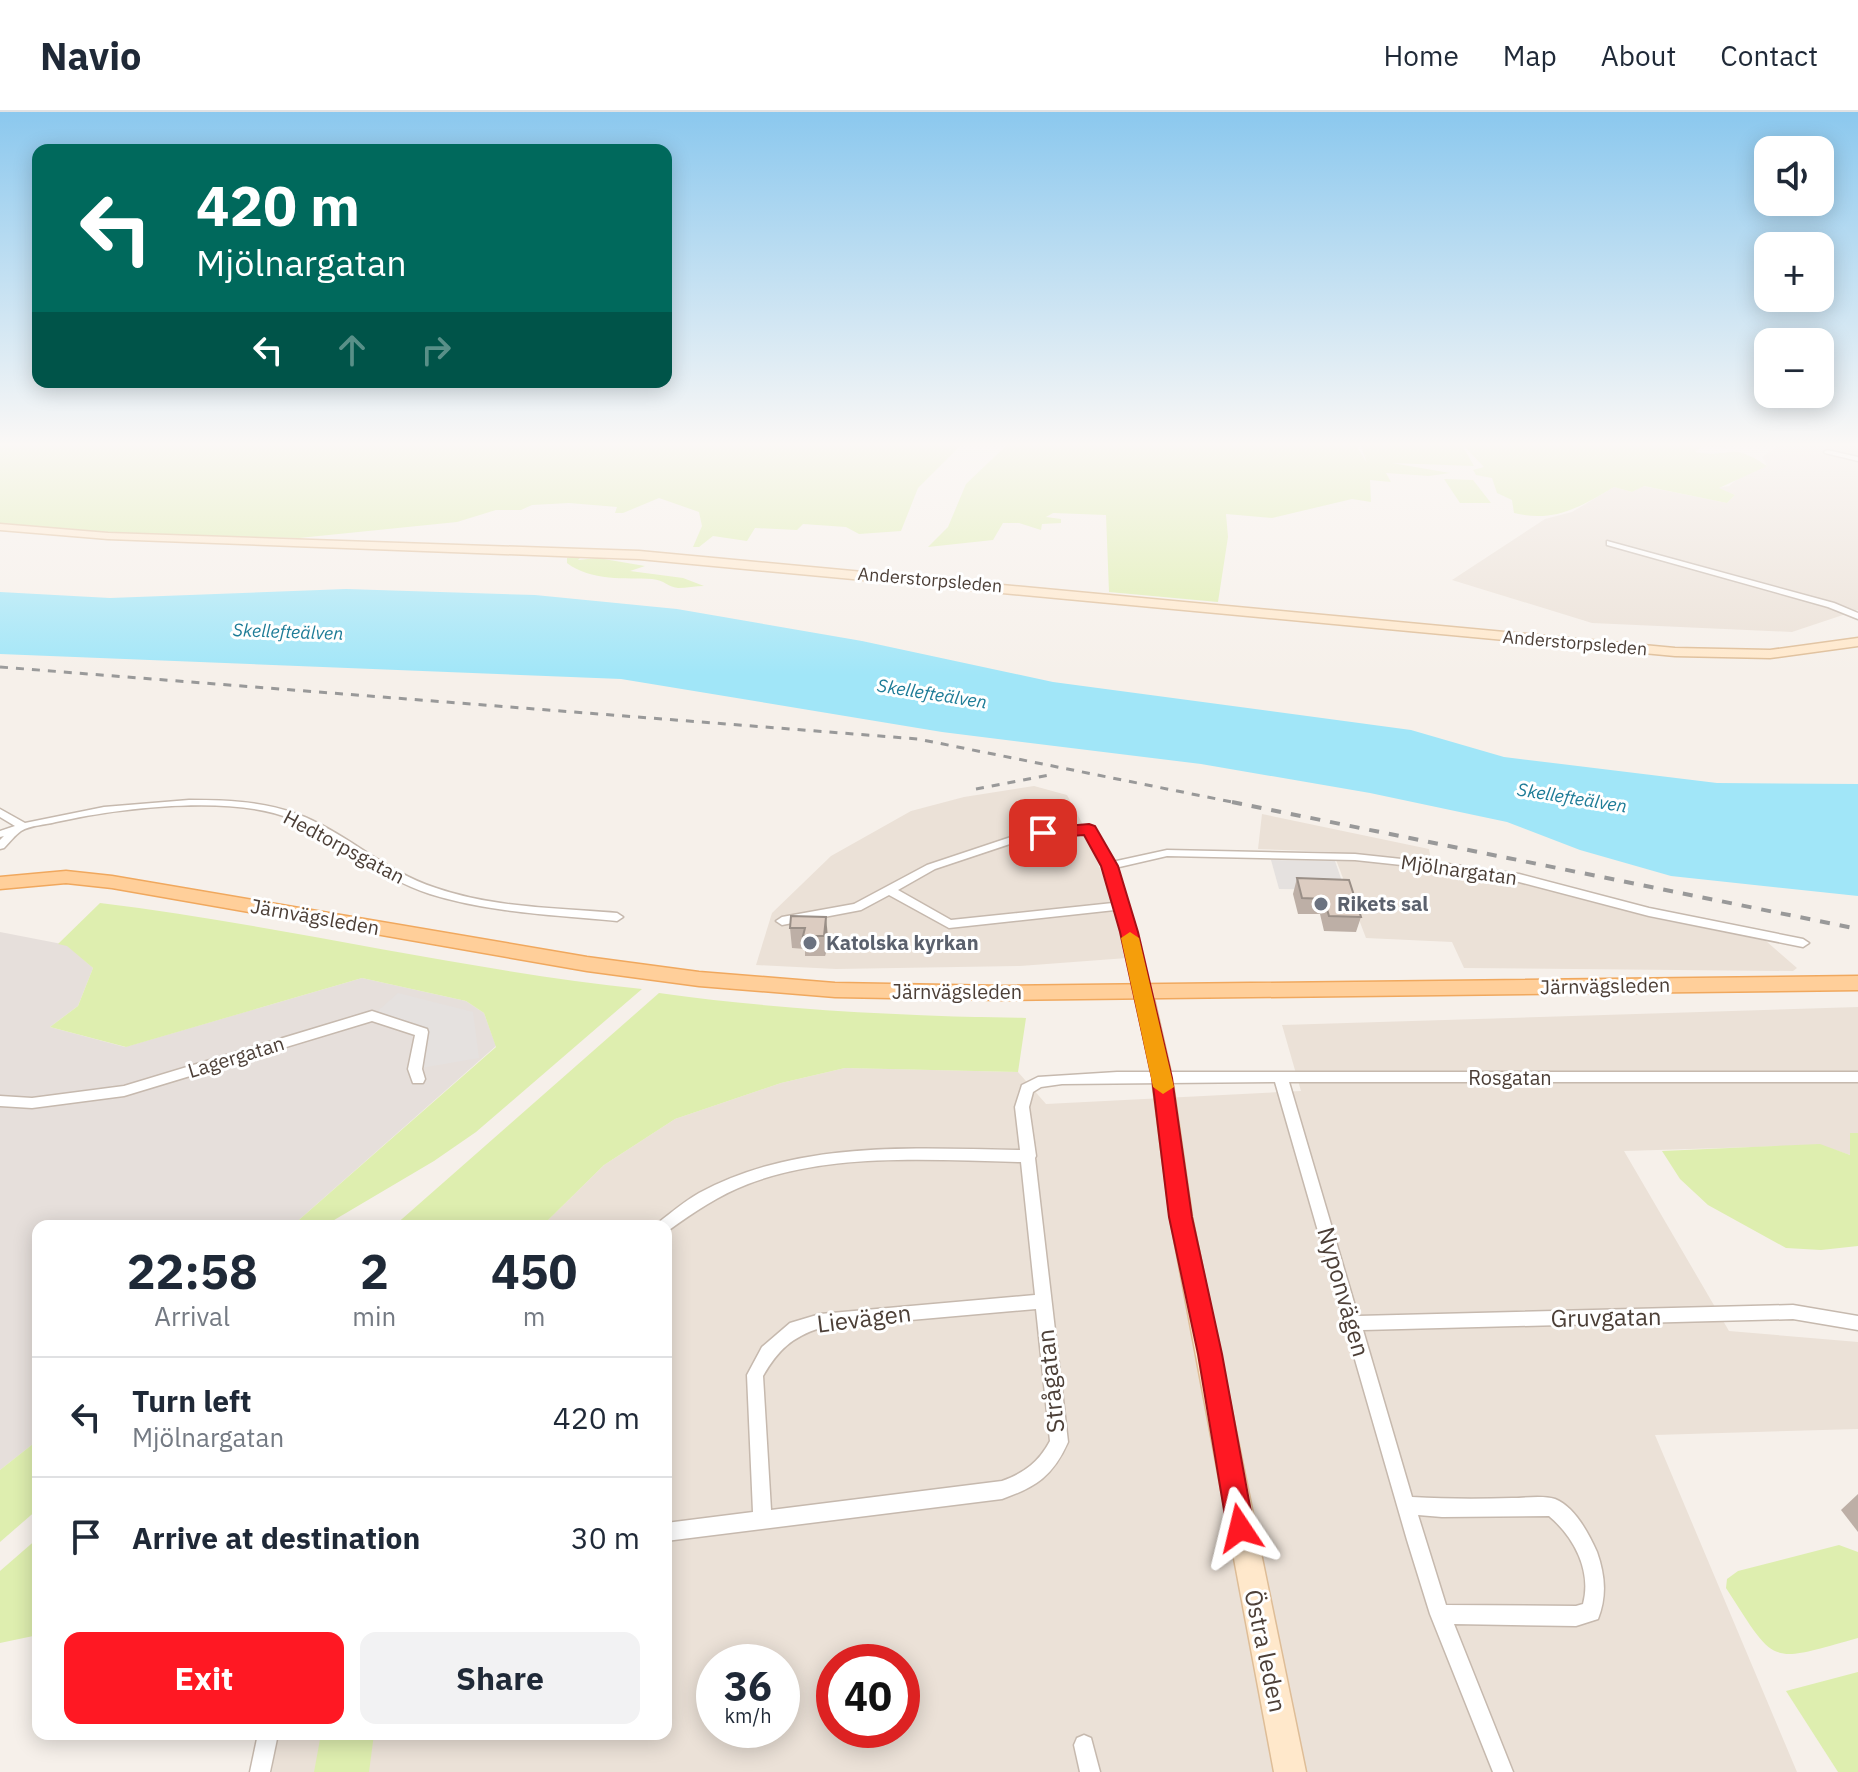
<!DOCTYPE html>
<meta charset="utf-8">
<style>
:root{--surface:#fff;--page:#f2f2f3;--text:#1f2937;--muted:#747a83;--line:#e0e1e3;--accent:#ff1823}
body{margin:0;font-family:"IBM Plex Sans",sans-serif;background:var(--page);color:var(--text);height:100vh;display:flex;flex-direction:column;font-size:30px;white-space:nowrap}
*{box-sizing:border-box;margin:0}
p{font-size:26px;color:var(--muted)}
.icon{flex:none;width:44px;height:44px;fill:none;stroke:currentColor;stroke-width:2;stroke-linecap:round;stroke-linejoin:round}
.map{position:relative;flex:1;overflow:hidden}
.panel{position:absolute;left:32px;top:1108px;width:640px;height:520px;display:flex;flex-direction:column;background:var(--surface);border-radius:16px;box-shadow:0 4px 20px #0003}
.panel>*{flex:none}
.banner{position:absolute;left:32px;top:32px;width:640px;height:244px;border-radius:16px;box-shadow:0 4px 20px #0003;background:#00695c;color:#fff;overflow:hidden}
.tools{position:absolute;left:1754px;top:24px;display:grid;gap:16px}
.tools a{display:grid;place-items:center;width:80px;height:80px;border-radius:16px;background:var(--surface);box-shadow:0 4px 20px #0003;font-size:40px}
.speed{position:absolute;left:696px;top:1532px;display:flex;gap:16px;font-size:40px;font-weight:700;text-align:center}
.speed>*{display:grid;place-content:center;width:104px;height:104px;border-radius:50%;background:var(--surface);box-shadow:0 4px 20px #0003;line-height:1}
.speed small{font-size:20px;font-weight:400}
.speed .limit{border:12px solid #d22;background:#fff;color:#111}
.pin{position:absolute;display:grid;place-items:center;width:68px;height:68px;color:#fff;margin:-34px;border-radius:16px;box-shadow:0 4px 12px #0006}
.me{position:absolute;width:88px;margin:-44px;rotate:350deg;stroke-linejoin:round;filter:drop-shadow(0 0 6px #0008)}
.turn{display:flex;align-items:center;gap:28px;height:168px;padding:0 32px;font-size:36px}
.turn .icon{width:104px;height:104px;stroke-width:2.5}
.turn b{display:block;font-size:56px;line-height:68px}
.lanes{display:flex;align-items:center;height:76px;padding:0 32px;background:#0003;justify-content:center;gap:40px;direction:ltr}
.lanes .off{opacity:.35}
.eta{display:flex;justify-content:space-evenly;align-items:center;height:136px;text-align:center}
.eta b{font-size:48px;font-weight:800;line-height:56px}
.button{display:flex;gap:16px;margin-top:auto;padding:16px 32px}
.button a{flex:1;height:92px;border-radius:16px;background:var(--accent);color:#fff;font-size:32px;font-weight:800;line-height:92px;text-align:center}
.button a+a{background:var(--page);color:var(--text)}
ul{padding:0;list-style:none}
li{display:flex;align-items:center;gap:24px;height:120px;padding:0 32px;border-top:2px solid var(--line)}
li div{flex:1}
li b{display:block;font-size:30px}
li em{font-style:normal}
header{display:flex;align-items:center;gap:48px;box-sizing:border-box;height:112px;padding:0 40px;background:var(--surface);border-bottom:2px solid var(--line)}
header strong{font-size:38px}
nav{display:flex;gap:44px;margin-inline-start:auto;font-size:28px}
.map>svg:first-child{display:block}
.residential{fill:#ebe1d7;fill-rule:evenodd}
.industrial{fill:#e6dfdb}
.green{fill:#deeeaf}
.parking{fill:#e5e1df}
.water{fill:#a1e6f8}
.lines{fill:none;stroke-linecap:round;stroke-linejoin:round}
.street-casing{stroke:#c6b9ae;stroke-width:3}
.secondary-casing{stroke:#debd97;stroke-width:3}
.primary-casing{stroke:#f0a85e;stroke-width:3}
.street{fill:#fff;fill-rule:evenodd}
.secondary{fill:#ffe8cb;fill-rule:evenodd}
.primary{fill:#ffcf9a;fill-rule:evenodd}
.rail-far1{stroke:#999;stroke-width:3;stroke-dasharray:8 8;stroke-linecap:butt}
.rail{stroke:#999;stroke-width:4;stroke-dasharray:10 10;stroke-linecap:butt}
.wall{fill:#bdafa6}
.shaded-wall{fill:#9a8f87}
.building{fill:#dcccc1;stroke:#9a8f87;stroke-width:2}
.route{fill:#ff1823;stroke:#a61017;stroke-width:2}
.slow{fill:#f59e0b}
.worship-dot{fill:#6b7280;stroke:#fff;stroke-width:3}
.labels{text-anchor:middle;stroke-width:6;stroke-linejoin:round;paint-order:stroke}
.far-street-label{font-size:18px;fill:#4c3f37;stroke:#fff}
.far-water-label{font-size:18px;font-style:italic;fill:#1e7c97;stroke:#fff}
.street-label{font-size:20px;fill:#4c3f37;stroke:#fff}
.worship-label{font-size:20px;font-weight:bold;fill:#5b616d;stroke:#fff;text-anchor:start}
.near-street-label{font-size:24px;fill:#4c3f37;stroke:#fff}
</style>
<header>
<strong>Navio</strong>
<nav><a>Home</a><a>Map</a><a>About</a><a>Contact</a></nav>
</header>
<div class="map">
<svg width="1858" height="1660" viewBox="0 0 1858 1660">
<rect width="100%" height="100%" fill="#f6f0ea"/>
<!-- residential -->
<g class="residential">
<polygon points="1783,330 1858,330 1858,498 1792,520 1592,511 1452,468 1545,407 1572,400 1614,375 1632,380 1643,374 1727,391 1735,383 1717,376 1729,374 1745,361 1767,354 1762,345"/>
<polygon points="1034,674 1067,683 1082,711 1113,790 1127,846 1020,854 836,857 756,853 772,801 831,744 911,699 964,685"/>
<polygon points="1262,702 1429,737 1433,759 1516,770 1652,806 1766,829 1797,856 1793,859 1464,856 1452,830 1366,826 1333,740 1258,737"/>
<path d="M1858 895V1021L1850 1022V1043L1820 1033 1624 1039 1729 1219 1858 1230V1317L1655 1323 1797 1660H272L276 1622H666V1114H542L604 1053 675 1007 781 971 845 956 1018 960 1046 992 1301 979 1282 913ZM714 1550H782V1618H714ZM834 1550H902V1618H834Z"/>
</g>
<!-- industrial -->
<polygon class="industrial" points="0,820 67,833 93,856 78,894 50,915 125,935 362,866 466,889 484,901 496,934 292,1114 38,1114 38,1328 0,1358"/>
<!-- green -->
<g class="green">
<polygon points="0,330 964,330 918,376 901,419 859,422 846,415 803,412 797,418 755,416 747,429 713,424 699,435 693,435 702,414 699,400 659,386 623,401 615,401 617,395 569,391 532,393 521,398 496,398 457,410 299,426 114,422 0,411"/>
<path d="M1010 330H1354L1367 351 1359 330H1718L1727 336 1704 333 1695 340C1734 347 1728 328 1767 354L1719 376 1735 383 1727 391 1644 374 1632 380 1614 375C1580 395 1555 411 1514 401L1512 388 1497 381 1492 366 1476 363 1473 358 1484 355 1461 331 1474 354 1392 351 1450 361 1429 364 1386 361 1391 370 1370 368 1371 390 1352 387 1272 406 1226 402 1228 425 1218 490 1109 480 1106 403 1053 401 1046 405 1061 407V411L1042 412 1041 418 1019 411H1003L993 428 928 435 948 415 966 372Z"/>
<polygon points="1444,367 1473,368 1491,391 1460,391"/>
<path d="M573 445 580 446 578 448 598 446 645 454 630 459 683 466 704 474C696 474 686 476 678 476 667 475 665 468 652 467 627 466 590 469 567 451V446Z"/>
<path d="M100 791C281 813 460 858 642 877L476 1020 434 1049 324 1114H292L496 935 484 901 466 889 362 866 126 935 50 915 78 894 93 856 67 834 58 832Z"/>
<path d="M659 881C780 898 904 904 1026 906L1018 960 845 956 781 971 675 1007 604 1053 542 1114H394Z"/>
<polygon points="1850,1021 1858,1021 1858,1134 1821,1138 1786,1136 1708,1093 1680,1067 1662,1039 1820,1032 1850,1043"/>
<polygon points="38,1328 38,1397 0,1430 0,1358"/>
<polygon points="38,1426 38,1523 0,1531 0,1459"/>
<path d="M1839 1433 1858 1440V1526C1768 1551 1777 1555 1726 1476L1727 1467 1738 1459Z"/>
<polygon points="1858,1560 1858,1660 1838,1660 1786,1579"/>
<polygon points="321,1622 374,1622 369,1660 314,1660"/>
</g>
<!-- parking -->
<g class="parking">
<polygon points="1271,748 1335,749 1345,778 1279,777"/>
<polygon points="398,881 473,900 479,946 415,957 422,920 372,904"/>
</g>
<!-- water -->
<polygon class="water" points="346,477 535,483 677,497 862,529 1053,570 1411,618 1504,645 1717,671 1858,672 1858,784 1671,764 1580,738 1507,710 1370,681 1201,652 942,620 621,567 0,542 0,480 110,486"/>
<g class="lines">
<defs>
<g id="street">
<polygon points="1827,338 1858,345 1858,349 1825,341 1824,340"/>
<polygon points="1607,429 1834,491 1858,501 1858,507 1828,495 1607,433"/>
<path d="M189 688C225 688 262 689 297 702 346 720 385 760 436 776 494 796 557 796 617 801L623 805 617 809C555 803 491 801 430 782 379 766 340 728 291 707 231 682 120 696 56 710 46 713 30 713 21 719 15 723 9 731 4 736L0 737V728L4 724 0 725V719L15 714 0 705V697L25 711 104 695Z"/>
<path d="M1089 714 1094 717 1112 750 1167 738 1355 742 1448 752 1519 762 1649 796 1803 827 1809 831 1803 835 1649 804 1519 770 1448 758 1355 748 1167 744 1115 756 1149 878 1143 882 1137 878 1115 798 949 816 889 783 861 798 782 813 776 809 782 805 854 792 927 753 1017 723ZM1086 721 1103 754 1113 791 951 808 898 778 935 757 1022 728Z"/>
<polygon points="372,899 427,917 428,920 422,957 425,967 423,971 413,971 408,957 415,923 372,909 124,984 32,996 0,994 0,984 32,986 124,974"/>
<path d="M1117 960H1858V970H1289L1358 1204 1793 1193 1858 1204V1218L1793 1207 1363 1218 1412 1385C1446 1387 1479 1387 1512 1386 1525 1386 1543 1383 1555 1387 1575 1395 1589 1422 1597 1440 1605 1463 1607 1484 1598 1507L1576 1514 1454 1512 1513 1660H1493L1430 1502 1407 1428 1275 970 1062 972 1041 975 1033 980 1029 995 1036 1044 1035 1046 1068 1330C1053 1364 1036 1375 1002 1387L666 1429V1411L753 1400 747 1263 762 1235 790 1211 820 1202 1035 1183 1021 1050C933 1048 831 1040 748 1072 719 1083 694 1100 669 1118L666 1120V1114H656L659 1110C672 1100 685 1089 699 1081 797 1028 912 1036 1020 1038L1015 995 1022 973 1038 965ZM1036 1197 1050 1329C1039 1350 1024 1361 1002 1369L771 1398 763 1264C778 1238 792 1225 820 1216ZM1418 1403 1442 1405 1549 1404C1574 1425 1592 1459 1583 1492L1576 1494 1446 1493Z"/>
<polygon points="258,1622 278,1622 270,1660 250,1660"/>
<polygon points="1084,1623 1091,1626 1100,1660 1080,1660 1074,1633 1077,1626"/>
</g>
<g id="secondary">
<polygon points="0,412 108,421 639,439 1675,536 1770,538 1858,526 1858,534 1770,546 1675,544 639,447 108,427 0,418"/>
<polygon points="1143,871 1152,878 1172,966 1192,1105 1306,1660 1274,1660 1170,1105 1152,966 1134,878"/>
</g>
<polygon id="primary" points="66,759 112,764 587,845 699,860 835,871 1004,874 1858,864 1858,878 1004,888 835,885 699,874 587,859 112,776 66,771 0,777 0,765"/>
</defs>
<!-- street casing -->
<use href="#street" class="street-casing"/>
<!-- secondary casing -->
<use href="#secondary" class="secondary-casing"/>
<!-- primary casing -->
<use href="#primary" class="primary-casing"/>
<!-- street -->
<use href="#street" class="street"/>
<!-- secondary -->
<use href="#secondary" class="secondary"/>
<!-- primary -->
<use href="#primary" class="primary"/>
<!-- rail-far1 -->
<g class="rail-far1">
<polyline points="0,555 918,627 1242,692"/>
<polyline points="976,677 1049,663"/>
</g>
<!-- rail -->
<polyline class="rail" points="1232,690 1858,817"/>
</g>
<!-- wall -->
<g class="wall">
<polygon points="1297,766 1361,805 1356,820 1324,819 1320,802 1298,802 1293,782"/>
<polygon points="791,804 828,825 825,844 805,844 805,837 792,836 790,816"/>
<polygon points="1858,1382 1858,1420 1841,1398"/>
</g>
<!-- shaded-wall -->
<polygon class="shaded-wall" points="826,805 828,825 825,844 824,824"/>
<!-- building -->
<g class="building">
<polygon points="1297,766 1349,768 1361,805 1329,804 1324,787 1302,786"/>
<polygon points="791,804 826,805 824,824 803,824 805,816 790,816"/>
</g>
<!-- sky -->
<linearGradient id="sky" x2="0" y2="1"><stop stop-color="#8bc8ee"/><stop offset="0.59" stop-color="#fbf8f6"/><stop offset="1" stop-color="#fbf8f6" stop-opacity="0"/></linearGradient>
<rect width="1858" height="563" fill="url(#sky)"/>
<!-- route -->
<polygon class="route" points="1089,712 1095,714 1118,754 1138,820 1172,966 1192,1105 1222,1242 1254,1416 1250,1426 1240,1430 1231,1426 1227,1416 1198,1242 1169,1105 1152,966 1120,820 1101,754 1084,723 1043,726 1034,721 1043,716"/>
<!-- slow -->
<polygon class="slow" points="1130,820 1139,826 1174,975 1163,982 1153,975 1121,826"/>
<!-- markers -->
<g class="worship-dot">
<circle cx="1321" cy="792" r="8"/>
<circle cx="810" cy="831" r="8"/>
</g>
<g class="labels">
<!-- far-street labels -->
<g class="far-street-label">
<text transform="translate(930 468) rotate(5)" y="6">Anderstorpsleden</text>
<text transform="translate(1575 531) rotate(5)" y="6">Anderstorpsleden</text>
</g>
<!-- far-water labels -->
<g class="far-water-label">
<text transform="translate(288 520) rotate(2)" y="6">Skellefteälven</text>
<text transform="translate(932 582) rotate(9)" y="6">Skellefteälven</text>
<text transform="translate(1572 686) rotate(9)" y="6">Skellefteälven</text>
</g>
<!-- street labels -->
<g class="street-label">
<text transform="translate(344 735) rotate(28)" y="7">Hedtorpsgatan</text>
<text transform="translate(1459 758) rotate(8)" y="7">Mjölnargatan</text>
<text transform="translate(315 805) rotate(10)" y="7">Järnvägsleden</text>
<text transform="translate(1605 874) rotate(-1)" y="7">Järnvägsleden</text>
<text x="957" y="887">Järnvägsleden</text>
<text transform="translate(236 945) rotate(-17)" y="7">Lagergatan</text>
<text x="1510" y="973">Rosgatan</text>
</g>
<!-- worship labels -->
<g class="worship-label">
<text x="1337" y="799">Rikets sal</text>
<text x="826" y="838">Katolska kyrkan</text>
</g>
<!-- near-street labels -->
<g class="near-street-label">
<text transform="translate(1343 1180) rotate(74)" y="8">Nyponvägen</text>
<text transform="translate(1606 1206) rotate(-1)" y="8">Gruvgatan</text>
<text transform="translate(864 1207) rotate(-7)" y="8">Lievägen</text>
<text transform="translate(1051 1269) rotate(-96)" y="8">Strågatan</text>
<text transform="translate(1265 1539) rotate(78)" y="8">Östra leden</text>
</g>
</g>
</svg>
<div class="tools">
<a><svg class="icon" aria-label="sound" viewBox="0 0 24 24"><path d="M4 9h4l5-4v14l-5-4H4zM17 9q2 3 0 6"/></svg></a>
<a>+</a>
<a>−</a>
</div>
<div class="speed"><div>36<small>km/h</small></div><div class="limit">40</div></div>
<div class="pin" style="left:1043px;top:721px;background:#d93025"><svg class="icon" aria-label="arrive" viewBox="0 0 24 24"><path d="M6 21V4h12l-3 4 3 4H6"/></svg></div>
<svg class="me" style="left:1240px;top:1416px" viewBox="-20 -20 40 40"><path d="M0-17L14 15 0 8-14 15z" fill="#ff1823" stroke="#fff" stroke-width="4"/></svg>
<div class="banner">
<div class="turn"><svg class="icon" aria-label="left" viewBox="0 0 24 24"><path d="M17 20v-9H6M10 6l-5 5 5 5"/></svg><div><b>420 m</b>Mjölnargatan</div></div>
<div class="lanes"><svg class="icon" aria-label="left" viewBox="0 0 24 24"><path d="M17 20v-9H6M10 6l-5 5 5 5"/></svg><svg class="icon off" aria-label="ahead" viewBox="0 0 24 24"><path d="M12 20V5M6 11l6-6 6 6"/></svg><svg class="icon off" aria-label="right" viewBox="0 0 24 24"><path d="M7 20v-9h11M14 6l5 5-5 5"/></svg></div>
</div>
<section class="panel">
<div class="eta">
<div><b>22:58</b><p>Arrival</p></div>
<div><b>2</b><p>min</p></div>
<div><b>450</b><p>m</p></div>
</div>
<ul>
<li><svg class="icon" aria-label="left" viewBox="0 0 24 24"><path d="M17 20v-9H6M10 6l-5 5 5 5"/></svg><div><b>Turn left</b><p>Mjölnargatan</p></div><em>420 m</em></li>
<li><svg class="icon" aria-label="arrive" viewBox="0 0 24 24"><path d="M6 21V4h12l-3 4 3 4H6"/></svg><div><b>Arrive at destination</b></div><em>30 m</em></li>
</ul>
<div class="button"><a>Exit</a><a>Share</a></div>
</section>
</div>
